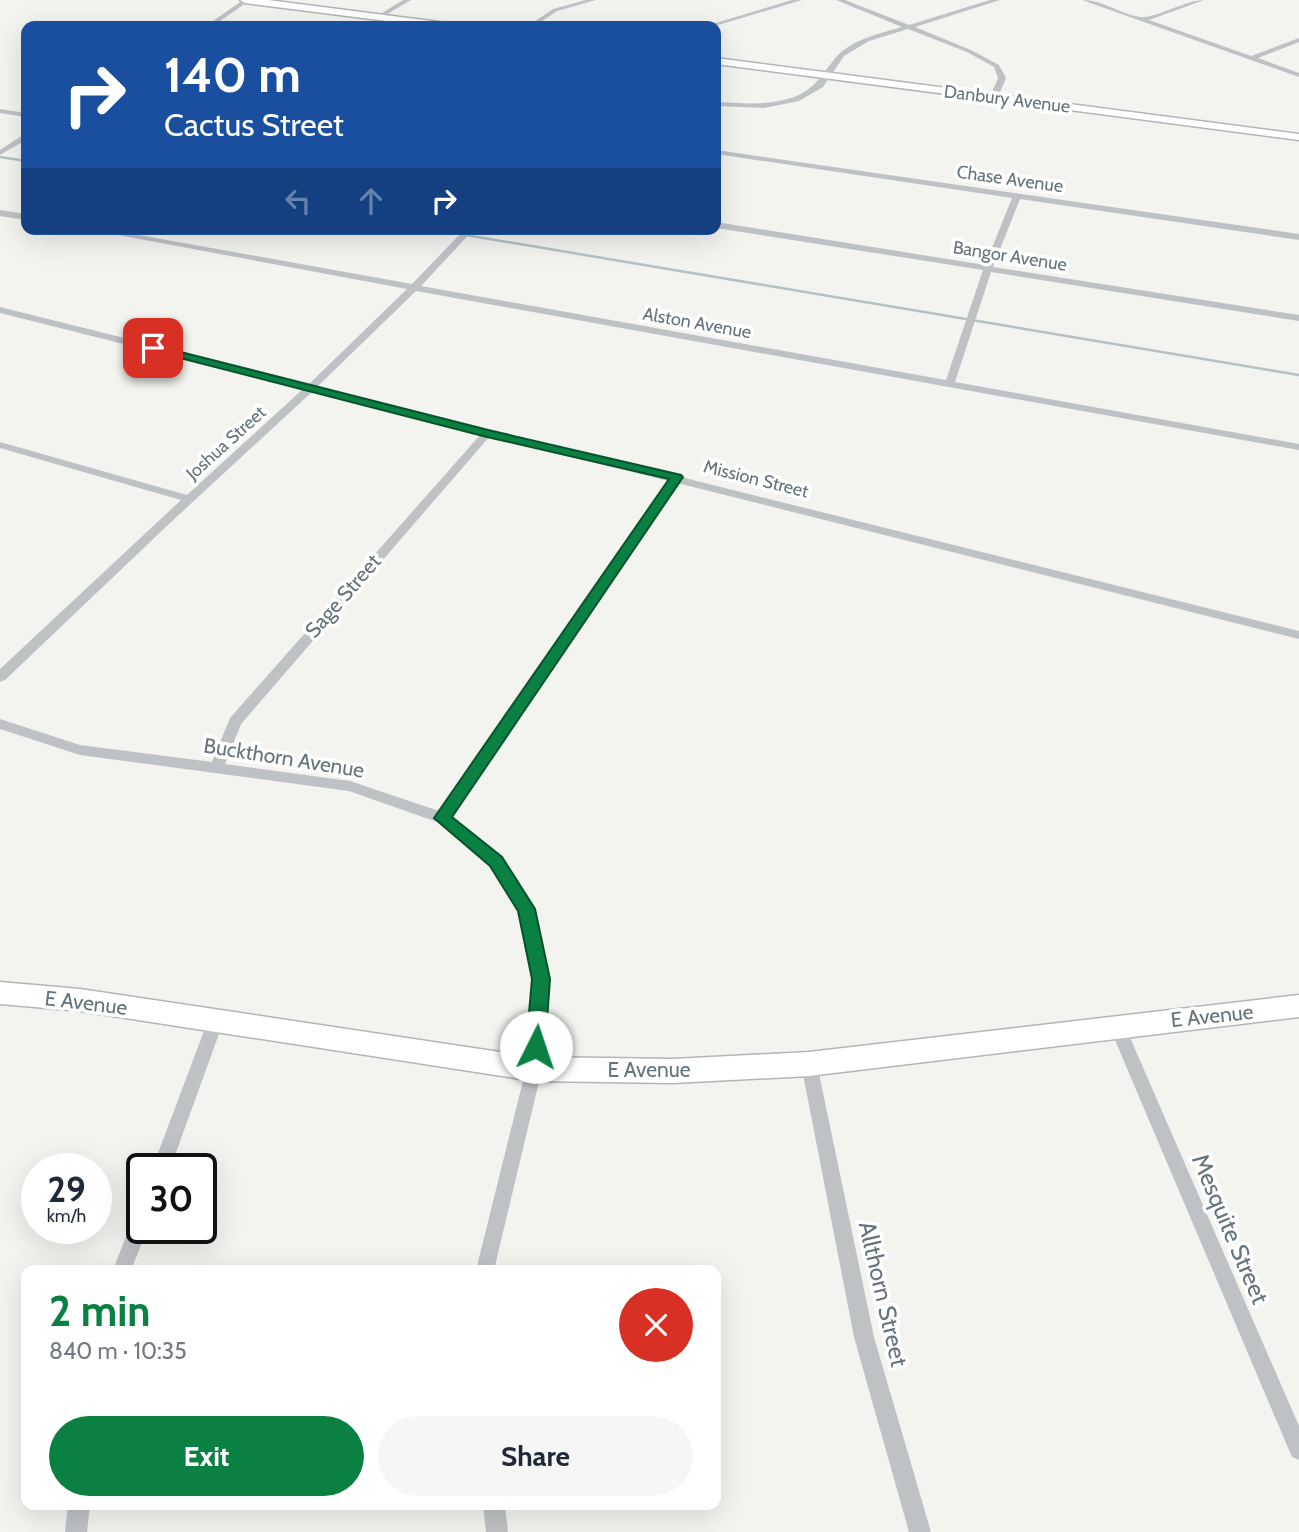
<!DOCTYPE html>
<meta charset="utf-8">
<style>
:root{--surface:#fff;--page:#f6f6f7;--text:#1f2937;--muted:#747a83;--accent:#0b8043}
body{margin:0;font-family:Cabin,sans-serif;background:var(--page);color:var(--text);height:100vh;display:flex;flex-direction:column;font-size:26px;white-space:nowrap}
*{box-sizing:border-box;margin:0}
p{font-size:23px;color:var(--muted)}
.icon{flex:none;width:38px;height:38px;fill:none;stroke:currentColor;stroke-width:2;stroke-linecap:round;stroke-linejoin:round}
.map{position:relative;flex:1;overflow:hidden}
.details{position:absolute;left:21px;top:1265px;width:700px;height:245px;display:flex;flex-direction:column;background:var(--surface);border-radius:14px;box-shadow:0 7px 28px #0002}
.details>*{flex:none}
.banner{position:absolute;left:21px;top:21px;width:700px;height:214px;border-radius:14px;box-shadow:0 7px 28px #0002;background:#1a4fa0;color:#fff;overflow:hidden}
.speed{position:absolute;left:21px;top:1153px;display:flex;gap:14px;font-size:35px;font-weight:700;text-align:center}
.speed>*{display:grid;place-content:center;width:91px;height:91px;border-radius:50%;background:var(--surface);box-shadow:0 7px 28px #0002;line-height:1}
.speed small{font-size:18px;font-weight:400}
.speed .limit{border:4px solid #111;border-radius:10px;background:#fff;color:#111}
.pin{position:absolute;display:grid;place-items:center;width:60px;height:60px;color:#fff;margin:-30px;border-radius:14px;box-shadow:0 4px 10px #0006}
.me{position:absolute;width:77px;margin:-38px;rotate:4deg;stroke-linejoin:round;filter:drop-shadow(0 0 5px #0008)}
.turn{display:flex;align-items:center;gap:24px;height:147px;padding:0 28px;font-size:32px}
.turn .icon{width:91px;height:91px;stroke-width:2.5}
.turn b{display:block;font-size:49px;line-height:60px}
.lanes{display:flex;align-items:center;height:66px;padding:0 28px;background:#0003;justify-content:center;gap:35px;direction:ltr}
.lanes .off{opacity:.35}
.round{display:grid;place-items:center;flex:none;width:74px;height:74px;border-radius:37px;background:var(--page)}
.overview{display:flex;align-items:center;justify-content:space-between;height:119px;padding:0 28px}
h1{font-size:42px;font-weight:700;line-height:52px;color:var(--accent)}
.primary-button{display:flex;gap:14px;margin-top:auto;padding:14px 28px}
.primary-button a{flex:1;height:80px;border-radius:42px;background:var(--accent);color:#fff;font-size:28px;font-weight:700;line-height:80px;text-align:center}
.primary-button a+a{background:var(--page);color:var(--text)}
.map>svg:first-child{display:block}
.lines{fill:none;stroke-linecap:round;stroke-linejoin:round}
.stream{stroke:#b6c1c4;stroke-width:2.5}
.secondary-casing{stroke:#b1b6b9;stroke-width:3}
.street{fill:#bfc2c5;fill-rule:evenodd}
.secondary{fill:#fff;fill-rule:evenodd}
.route{fill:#0b8043;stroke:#07532c;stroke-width:2}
.labels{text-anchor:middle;stroke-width:7;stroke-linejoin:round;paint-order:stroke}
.far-street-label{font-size:18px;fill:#65747e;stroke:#fff}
.street-label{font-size:21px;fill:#65747e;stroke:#fff}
.near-street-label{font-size:24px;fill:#65747e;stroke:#fff}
</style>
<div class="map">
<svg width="1299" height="1532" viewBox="0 0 1299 1532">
<rect width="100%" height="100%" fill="#f3f3f0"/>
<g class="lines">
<!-- stream -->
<g class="stream">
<polyline points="0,157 26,161"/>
<polyline points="430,229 1299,375"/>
</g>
<defs>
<g id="secondary">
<polygon points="240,0 268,0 447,23 452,26 426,26 245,3"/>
<polygon points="716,58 1299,134 1299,140 716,64"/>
<polygon points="0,982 80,989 534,1057 673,1059 809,1052 1299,995 1299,1017 809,1076 673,1083 534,1081 80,1011 0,1004"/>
</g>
</defs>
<!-- secondary casing -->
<use href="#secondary" class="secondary-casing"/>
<!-- street -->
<g class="street">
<polygon points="243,0 250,0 213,26 206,26"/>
<polygon points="403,0 411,0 379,19 374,18"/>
<polygon points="586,0 596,0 557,11 535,26 528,26 553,9"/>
<polygon points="792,0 802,0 715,26 706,26"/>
<path d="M836 0H845L909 25 990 0H1000L915 27 971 50 999 65 1006 78 998 97 994 99 990 97 998 78 994 67 967 52 908 29 869 41 844 56 823 87 799 101 764 108 716 106V102C742 103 766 106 791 98 816 90 822 73 838 55 854 39 881 33 902 27Z"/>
<path d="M1082 0C1103 0 1120 14 1140 17 1155 19 1185 0 1204 0L1149 20 1251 56 1299 38V42L1258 58 1299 73V77Z"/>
<polygon points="0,109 26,113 26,117 0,113"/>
<polygon points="23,135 26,135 26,140 0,155 0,150"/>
<path d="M716 150 1299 234V240L1020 199 993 267 1299 315V321L991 272 955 382 1299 444V450L416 291 318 386 672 475H680L681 477 1299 631V639L677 483 451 817 502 858 531 904 549 980 542 1069 494 1270H476L526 1069 533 980 519 910 492 866 437 822 349 791 80 755 0 729V719L80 745 212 762 230 718 481 434 313 391 170 523 5 680 0 682V669L181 500 0 448V442L187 495 303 389 0 313V307L309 384 407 289 86 229H106L412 284 465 229H474L421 286 946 380 983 270 716 228V222L985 265 1012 198 716 154ZM490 436 668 481 439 811 350 781 225 764 241 724Z"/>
<polygon points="0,210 26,214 26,220 0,216"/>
<polygon points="215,1016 221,1018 223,1023 170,1169 152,1169 207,1023 209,1018"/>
<polygon points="1117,1019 1123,1021 1125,1026 1299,1426 1299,1460 1292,1457 1109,1026 1111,1021"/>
<polygon points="809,1056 815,1059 817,1064 874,1337 931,1532 909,1532 854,1337 801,1064 803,1059"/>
<polygon points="142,1211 142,1228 148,1228 131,1270 113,1270 135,1213"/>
<polygon points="68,1505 90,1505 87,1532 65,1532"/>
<polygon points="483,1505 505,1505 508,1532 486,1532"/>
</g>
<!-- secondary -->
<use href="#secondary" class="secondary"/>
</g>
<!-- route -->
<polygon class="route" points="153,345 488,430 681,475 683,477 452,817 502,857 535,909 550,979 545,1047 543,1053 536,1055 529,1053 526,1047 532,979 518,911 490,866 434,818 669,479 487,437 149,350 147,348"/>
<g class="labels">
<!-- far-street labels -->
<g class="far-street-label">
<text transform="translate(1007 99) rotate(7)" y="6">Danbury Avenue</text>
<text transform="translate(1010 179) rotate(8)" y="6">Chase Avenue</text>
<text transform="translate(1010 256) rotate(9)" y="6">Bangor Avenue</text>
<text transform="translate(697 323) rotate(10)" y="6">Alston Avenue</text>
<text transform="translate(226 443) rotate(-42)" y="6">Joshua Street</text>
<text transform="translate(756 479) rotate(14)" y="6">Mission Street</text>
</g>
<!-- street labels -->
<g class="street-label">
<text transform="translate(343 596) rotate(-49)" y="7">Sage Street</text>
<text transform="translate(284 758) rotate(9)" y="7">Buckthorn Avenue</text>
<text transform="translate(86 1003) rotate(7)" y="7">E Avenue</text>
<text transform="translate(1212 1016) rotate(-6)" y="7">E Avenue</text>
<text x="649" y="1077">E Avenue</text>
</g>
<!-- near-street labels -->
<g class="near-street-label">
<text transform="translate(1230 1229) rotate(67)" y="8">Mesquite Street</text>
<text transform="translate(883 1294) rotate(77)" y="8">Allthorn Street</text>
</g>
</g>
</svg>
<div class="speed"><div>29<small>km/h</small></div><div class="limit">30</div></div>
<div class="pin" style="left:153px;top:348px;background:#d93025"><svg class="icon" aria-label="arrive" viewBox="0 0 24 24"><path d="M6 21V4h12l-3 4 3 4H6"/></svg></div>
<svg class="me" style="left:536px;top:1047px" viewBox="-20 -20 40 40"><circle r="19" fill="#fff"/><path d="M0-13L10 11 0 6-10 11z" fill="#0b8043"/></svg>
<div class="banner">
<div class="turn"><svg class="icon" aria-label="right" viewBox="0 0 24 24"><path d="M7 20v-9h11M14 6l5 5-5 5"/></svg><div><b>140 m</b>Cactus Street</div></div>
<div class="lanes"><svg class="icon off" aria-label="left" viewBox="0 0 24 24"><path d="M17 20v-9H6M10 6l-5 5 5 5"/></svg><svg class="icon off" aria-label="ahead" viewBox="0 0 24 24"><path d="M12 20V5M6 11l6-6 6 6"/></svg><svg class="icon" aria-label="right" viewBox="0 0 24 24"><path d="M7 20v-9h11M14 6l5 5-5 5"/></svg></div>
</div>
<section class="details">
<div class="overview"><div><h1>2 min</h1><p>840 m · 10:35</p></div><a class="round" style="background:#d93025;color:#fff"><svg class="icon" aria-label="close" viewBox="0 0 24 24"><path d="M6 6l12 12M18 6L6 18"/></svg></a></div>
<div class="primary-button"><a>Exit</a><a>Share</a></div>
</section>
</div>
